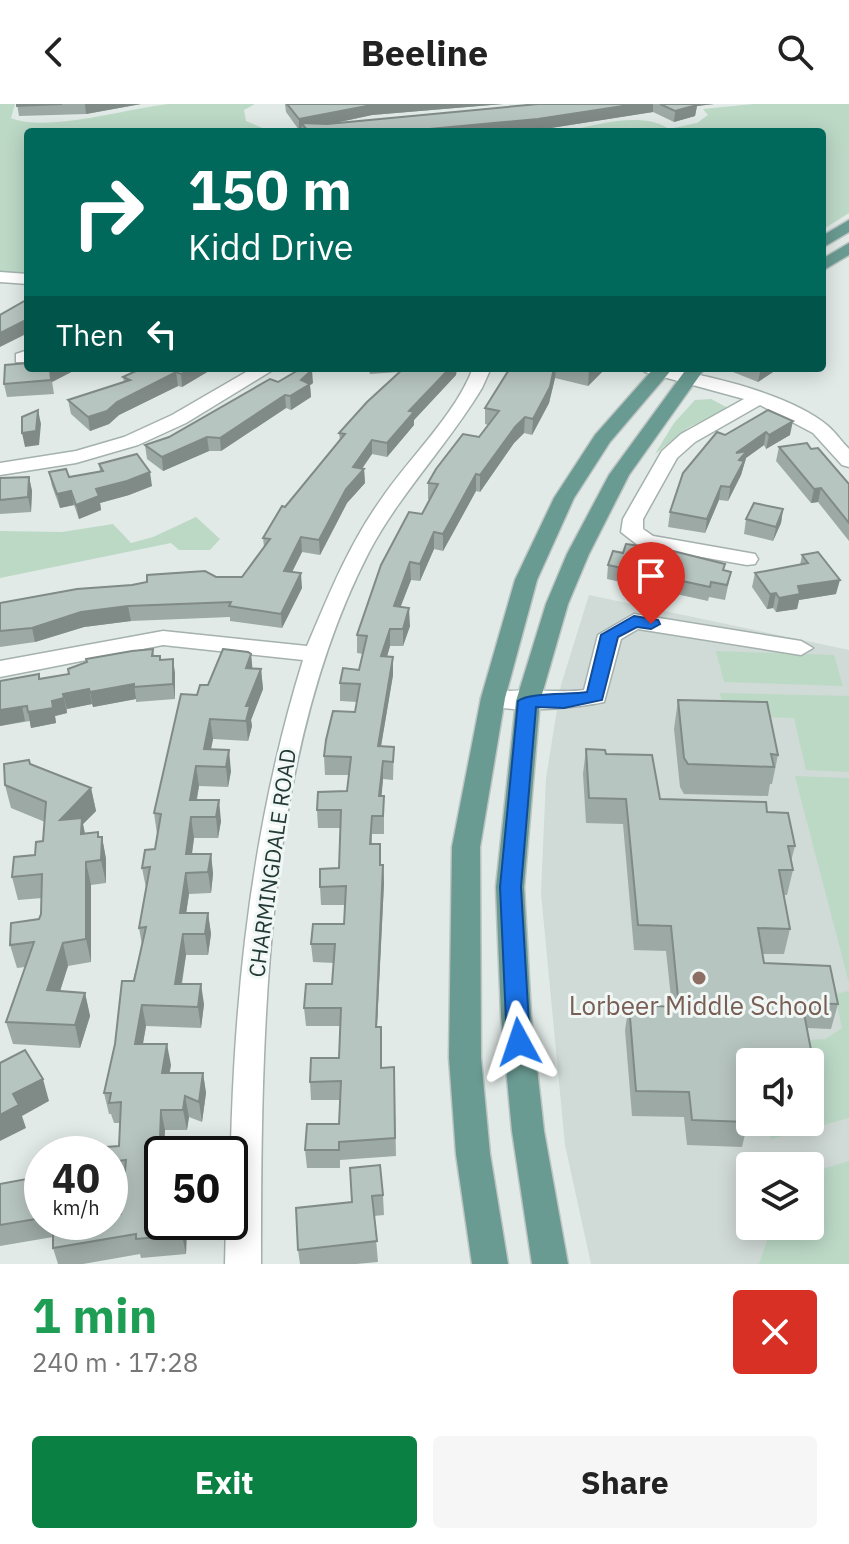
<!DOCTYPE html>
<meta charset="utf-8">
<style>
:root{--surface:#fff;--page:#f6f6f6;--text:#222;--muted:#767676;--accent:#0b8043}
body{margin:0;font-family:"IBM Plex Sans",sans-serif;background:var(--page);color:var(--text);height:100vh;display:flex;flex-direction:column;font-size:30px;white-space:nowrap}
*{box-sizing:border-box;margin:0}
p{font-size:26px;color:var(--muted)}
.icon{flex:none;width:44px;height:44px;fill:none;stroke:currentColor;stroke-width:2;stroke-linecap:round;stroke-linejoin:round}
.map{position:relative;height:1160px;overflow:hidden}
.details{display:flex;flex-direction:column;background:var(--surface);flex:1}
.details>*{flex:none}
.top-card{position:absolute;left:24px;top:24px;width:802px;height:244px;border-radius:8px;box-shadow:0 4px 20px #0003;background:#00695c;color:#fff;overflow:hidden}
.buttons{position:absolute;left:736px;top:944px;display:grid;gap:16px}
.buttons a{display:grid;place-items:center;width:88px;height:88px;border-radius:8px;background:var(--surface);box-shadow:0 4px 20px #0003;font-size:40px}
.speed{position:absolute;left:24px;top:1032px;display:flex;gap:16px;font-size:40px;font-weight:700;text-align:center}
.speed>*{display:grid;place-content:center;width:104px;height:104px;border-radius:50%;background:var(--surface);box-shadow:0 4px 20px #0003;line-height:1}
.speed small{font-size:20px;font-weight:400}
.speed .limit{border:4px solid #111;border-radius:12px;background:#fff;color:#111}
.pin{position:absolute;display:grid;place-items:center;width:68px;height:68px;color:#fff;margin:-82px -34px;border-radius:50% 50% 50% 0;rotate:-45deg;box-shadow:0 0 8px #0007}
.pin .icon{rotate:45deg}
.me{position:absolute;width:88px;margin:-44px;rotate:355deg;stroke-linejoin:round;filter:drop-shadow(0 0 6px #0008)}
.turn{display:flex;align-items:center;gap:28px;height:168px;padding:0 32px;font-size:36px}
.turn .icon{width:104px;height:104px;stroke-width:2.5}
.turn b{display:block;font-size:56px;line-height:68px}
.then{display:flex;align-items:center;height:76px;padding:0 32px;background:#0003;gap:16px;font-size:30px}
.round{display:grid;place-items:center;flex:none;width:84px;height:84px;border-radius:8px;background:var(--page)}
.overview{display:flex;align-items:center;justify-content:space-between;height:136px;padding:0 32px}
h1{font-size:48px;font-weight:700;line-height:60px;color:#1e9e55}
.action{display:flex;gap:16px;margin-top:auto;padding:16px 32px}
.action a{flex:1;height:92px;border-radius:8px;background:var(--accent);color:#fff;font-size:32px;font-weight:700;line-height:92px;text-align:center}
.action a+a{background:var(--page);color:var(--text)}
header{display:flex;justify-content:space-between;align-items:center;height:104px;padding:0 32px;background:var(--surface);font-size:36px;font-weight:700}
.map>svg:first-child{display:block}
.built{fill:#d0dad6;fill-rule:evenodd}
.green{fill:#bcd9c6}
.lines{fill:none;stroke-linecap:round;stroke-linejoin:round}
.minor-casing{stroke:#a4b1ae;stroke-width:3}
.major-casing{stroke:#bdc4c2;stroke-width:3}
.minor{fill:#fff;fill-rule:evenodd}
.major{fill:#6a9b92;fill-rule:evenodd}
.wall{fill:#9da9a5}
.shaded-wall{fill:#808a86}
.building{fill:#b7c5c0;stroke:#808a86;stroke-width:2}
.route{fill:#1a73e8;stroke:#114b97;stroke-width:2}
.education-dot{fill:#8d6e63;stroke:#f1f7f5;stroke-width:3}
.labels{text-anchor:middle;stroke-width:6;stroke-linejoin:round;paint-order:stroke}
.street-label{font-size:22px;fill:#233935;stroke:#f1f7f5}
.near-education-label{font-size:26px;fill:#785e54;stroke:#f1f7f5}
</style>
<header><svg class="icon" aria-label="back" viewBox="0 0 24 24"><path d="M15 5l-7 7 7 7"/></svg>Beeline<svg class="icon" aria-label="search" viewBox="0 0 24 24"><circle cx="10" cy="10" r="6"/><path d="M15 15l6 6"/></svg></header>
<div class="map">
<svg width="849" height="1160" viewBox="0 0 849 1160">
<rect width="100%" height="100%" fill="#e1eae7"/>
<!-- built -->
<path class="built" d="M589 491 849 546V1160H591L565 1041 541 789 546 674 561 581ZM750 958H810V1018H750ZM750 1062H810V1122H750Z"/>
<!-- green -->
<g class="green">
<path d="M0 0H15L11 14C48 29 128 4 169 0 197 0 227 0 255 0L244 6 246 17 272 28H28V170L0 169Z"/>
<path d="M754 0H849V109L822 126V28H562C594 22 641 6 669 25L697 19 708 11 703 5Z"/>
<polygon points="711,295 728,304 689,323 655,350 674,319 695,296"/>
<polygon points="196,413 220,435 210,446 179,446 171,439 0,474 0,427 62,428 113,420 131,439 153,433"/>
<polygon points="716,547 834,551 843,582 724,578"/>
<polygon points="720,589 849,592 849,668 806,666 794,614 725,612"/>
<polygon points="795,672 849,674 849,879"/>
<polygon points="849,887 849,1014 771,1035 765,1018 810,1018 810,999 815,998 809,936 826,935 842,924 835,890"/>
<polygon points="849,1057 849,1160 759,1160 772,1122 810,1122 810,1072 816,1067"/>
</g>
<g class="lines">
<defs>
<g id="minor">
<polygon points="0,168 28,170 28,180 0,178"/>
<polygon points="28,246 28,258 16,258 16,250"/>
<polygon points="253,264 276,264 186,319 138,341 76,359 0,371 0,359 76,347 124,333 172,311"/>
<path d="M473 264H491L482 284C448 341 400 389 369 448 263 653 261 934 261 1160H225L226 1118H230C230 929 246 740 303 556L163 541 0 573V557L163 527 307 542C329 490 349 440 382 394 410 353 456 310 473 264Z"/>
<path d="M642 264C690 264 791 290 828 322 836 329 842 338 849 345V363L842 361 813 329 760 301 695 338 677 354 643 415V425L653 432 755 450 758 455 755 460 747 461 639 442 621 428 623 415 662 347 681 330 744 295 645 268Z"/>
<path d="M634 510 801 537 813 544 801 551 638 525 621 535 604 598C582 603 493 614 481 594 489 581 563 590 584 586L598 531Z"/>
</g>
<g id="major">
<polygon points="849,116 849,128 822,144 822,132"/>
<polygon points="849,139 849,151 822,167 822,155"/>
<polygon points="654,264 673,264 610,338 574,394 537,476 505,594 480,743 481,954 490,1050 508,1160 472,1160 456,1050 449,954 452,743 481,594 515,476 554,394 595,331"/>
<polygon points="687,264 705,264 629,371 589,450 568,500 540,597 524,783 531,911 544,1027 568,1160 532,1160 512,1027 501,911 496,783 516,597 546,500 567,450 609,371"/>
</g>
</defs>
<!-- minor casing -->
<use href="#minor" class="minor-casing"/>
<!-- major casing -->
<use href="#major" class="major-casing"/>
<!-- minor -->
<use href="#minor" class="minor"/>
<!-- major -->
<use href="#major" class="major"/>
</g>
<!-- wall -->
<g class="wall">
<polygon points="17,0 141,0 86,10 19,12"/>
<polygon points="285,0 503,0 372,11 331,20 538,0 714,0 697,2 695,12 674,18 653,8 538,26 519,28 302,28 302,26 299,26 286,8"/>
<polygon points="28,264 79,264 52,278 54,290 7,293 4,280"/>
<polygon points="214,264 182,283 178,282 119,311 109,320 90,327 71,310 68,296 124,278 123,273"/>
<polygon points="368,264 399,264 399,268 370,270"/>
<polygon points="404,264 457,264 456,271 414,316 414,321 387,353 372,350 362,365 364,365 365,379 347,399 320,451 302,448 292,468 302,484 282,524 230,517 230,513 131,517 84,523 35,538 0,543 0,499 216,473 242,473 264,443 263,434 285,403 340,337 339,329"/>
<polygon points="510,264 602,264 602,268 588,282 555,274 549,299 532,331 524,329 514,339 480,388 476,387 443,447 434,445 420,477 411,476 400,503 410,522 403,542 390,542 387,552 393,571 381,642 394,643 393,676 383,675 381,692 384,692 384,730 372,730 372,740 381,761 383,761 384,779 377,923 382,964 394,963 396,1052 340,1056 340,1064 307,1064 305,1046 339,1020 340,996 311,996 310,978 339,954 340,922 306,922 304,904 332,880 334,859 313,858 311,840 344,820 345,801 321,801 320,783 339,764 340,724 318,724 317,706 347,687 349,671 325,671 324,652 355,608 357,598 340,597 340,579 359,566 363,550 357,549 357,531 430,396 428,395 428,379 479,333 488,321 485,320 485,304"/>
<polygon points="723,264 774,264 773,268 758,278"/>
<polygon points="278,278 313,279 310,281 311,293 291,306 286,304 221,347 209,347 163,367 147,355 145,341 169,333"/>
<polygon points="768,306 790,331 766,345 764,341 746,354 741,371 728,397 719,396 705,429 668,423 670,408 725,331"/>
<polygon points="779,343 811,345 849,380 849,437 818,398 811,399 776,357"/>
<polygon points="99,360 152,382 129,391 100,399 101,406 79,415 74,401 60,404 52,382 49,368 69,373 100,367"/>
<polygon points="29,373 32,387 31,408 0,410 0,374"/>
<polygon points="783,405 781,419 773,437 744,430 746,415"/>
<polygon points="802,451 836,490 799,496 797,505 776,508 773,504 767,505 752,483 755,469 800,461"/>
<polygon points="608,461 724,467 731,468 725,496 709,493 708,497 607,475"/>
<polygon points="153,545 154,552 160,552 161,556 173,555 175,570 175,595 136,598 136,595 93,603 92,600 67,605 67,609 55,612 56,619 31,624 30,617 0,622 40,575 69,570"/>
<polygon points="251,550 252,564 261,565 263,585 251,616 252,622 248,637 213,635 211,646 231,667 228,683 199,682 197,696 221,717 218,734 194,734 192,750 211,750 213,770 211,789 189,790 186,809 208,809 211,830 208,851 186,851 182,880 204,900 201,924 146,922 143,940 171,961 169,969 203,969 206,989 202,1018 189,1013 187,1026 165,1026 162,1050 162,1118 192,1118 192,1120 187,1120 186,1150 141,1154 140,1150 83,1160 58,1160 53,1144 53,1133 0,1142 0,1080 27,1075 34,1069 42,1055 42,1118 110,1118 121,1110 124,1077 110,1079 110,1050 119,1042 120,1019 114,1019 111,1010 109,1010 104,989 142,841 139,824 146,784 142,764 155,745 157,730 154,709 197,591"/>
<polygon points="678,596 778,651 772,680 770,680 768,692 684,690 680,683 674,625"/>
<polygon points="586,645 606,650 660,695 767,708 795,742 791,757 793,766 787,791 784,791 790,825 784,850 762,850 764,859 838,900 831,925 807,924 816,972 810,992 810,958 750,958 750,995 744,995 748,1018 742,1043 687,1041 684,1013 632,1012 625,926 629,901 672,903 666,847 634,846 623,720 586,719 583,670"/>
<polygon points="30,660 91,684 96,707 83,720 85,729 102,733 106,755 106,779 91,781 91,858 68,862 60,887 85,889 90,912 80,944 13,940 6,918 25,863 17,864 10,841 39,815 41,810 42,794 18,796 12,773 35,751 43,737 45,718 11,704 5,681"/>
<polygon points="350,1064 383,1091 384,1111 374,1112 378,1158 356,1160 300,1160 298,1146 352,1098"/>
</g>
<!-- shaded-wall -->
<g class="shaded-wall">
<polygon points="85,0 141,0 86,10"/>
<polygon points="372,0 503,0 372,11 306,25 301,19 302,26 299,26 299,15"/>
<polygon points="636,0 653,0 653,8 538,26 519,28 397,28"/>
<polygon points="676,0 714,0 697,2 695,12 674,18"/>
<polygon points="28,215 28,229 0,243 0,229"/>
<polygon points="52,264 79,264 52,278 54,290 50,265"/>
<polygon points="191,264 214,264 182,283 181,270"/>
<polygon points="450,264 457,264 456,271 414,316 414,321 387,353 387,339 409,307"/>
<polygon points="554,264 556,264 555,274 549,299 532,331 533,315"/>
<polygon points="592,264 602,264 602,268 588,282 589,266"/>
<polygon points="761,264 774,264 773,268 758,278"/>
<polygon points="312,266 313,279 310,281 311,293 291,306 290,292 301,276"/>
<polygon points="176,268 178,282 119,311 109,320 90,327 88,313"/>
<polygon points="285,291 286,304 221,347 220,334"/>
<polygon points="38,306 41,320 39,341 25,343 22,329"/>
<polygon points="525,313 524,329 514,339 480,388 480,371 515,323"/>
<polygon points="793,317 790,331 766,345 769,331"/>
<polygon points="766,328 764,341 746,354 741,371 728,397 736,349"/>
<polygon points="207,333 209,347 163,367 162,353"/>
<polygon points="372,336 372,350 353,377 353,363"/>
<polygon points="364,365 365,379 347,399 320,451 319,436 346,385"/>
<polygon points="150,368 152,382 129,391 100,399 101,406 79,415 76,401 96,385"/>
<polygon points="476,370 476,387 443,447 443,430"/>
<polygon points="29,373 32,387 31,408 28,393"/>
<polygon points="721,382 719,396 705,429 707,415"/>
<polygon points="821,384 818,398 811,399 814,385"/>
<polygon points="71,387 74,401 60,404 57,390"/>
<polygon points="783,405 781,419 773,437 776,423"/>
<polygon points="434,428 434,445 420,477 420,460"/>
<polygon points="301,433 302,448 285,482 284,467"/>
<polygon points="410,458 411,476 394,520 394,502"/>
<polygon points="301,469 302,484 282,524 281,510"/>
<polygon points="840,476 836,490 799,496 797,505 776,508 779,494 798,482"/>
<polygon points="776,489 773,504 767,505 770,490"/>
<polygon points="128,502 131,517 84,523 35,538 32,524 81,508"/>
<polygon points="409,504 410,522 403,542 403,525"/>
<polygon points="390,525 390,542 382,570 381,552"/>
<polygon points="251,550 253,570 246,564"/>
<polygon points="393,553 393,571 378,660 378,642"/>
<polygon points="173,555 175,570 175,595 173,580"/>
<polygon points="261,565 263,585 251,616 252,622 248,637 246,617 246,602"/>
<polygon points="134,580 136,595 93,603 90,588"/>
<polygon points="89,585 92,600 67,605 63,590"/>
<polygon points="64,594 67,609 55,612 56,619 31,624 28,608 52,597"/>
<polygon points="22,602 25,617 0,622 0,606"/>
<polygon points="210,615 213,635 207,662 204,645"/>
<polygon points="229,646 231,667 228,683 226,663"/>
<polygon points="383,657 383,675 380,710 379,692"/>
<polygon points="196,662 199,682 193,713 190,696"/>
<polygon points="91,684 96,707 83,720 86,737 60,716"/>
<polygon points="219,696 221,717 218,734 216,713"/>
<polygon points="191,713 194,734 189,770 186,750"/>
<polygon points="98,728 101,743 102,733 106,755 106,779 101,756"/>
<polygon points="211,750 213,770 211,789 208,768"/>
<polygon points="86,758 91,781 91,858 86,835"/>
<polygon points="383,761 384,779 376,941 376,923"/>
<polygon points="186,769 189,790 183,830 180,809"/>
<polygon points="208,809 211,830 208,851 205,830"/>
<polygon points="183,830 186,851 178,900 175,880"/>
<polygon points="63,839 68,862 53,909 47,886"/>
<polygon points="201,880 204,900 201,924 198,903"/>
<polygon points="85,889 90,912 80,944 75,921"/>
<polygon points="142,901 146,922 139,961 135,940"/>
<polygon points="167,940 171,961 166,989 162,969"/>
<polygon points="203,969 206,989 202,1018 199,998"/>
<polygon points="43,975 49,997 22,1012 26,1024 0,1037 0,1011 13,990"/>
<polygon points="185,992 189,1013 187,1026 183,1006"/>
<polygon points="161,1006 165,1026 164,1050 162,1050 162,1080 159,1064"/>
<polygon points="183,1118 186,1118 187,1120 186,1150 182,1131"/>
</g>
<!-- building -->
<g class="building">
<polygon points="17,0 62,0 17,2"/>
<polygon points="287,0 377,0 299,15"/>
<polygon points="538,0 636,0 538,15 397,28 309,28 301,19 327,20"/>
<polygon points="660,0 693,0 697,1 675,7"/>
<polygon points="28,195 28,215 0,229 0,211"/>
<polygon points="28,259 28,264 52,264 50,265 51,276 4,280 5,261"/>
<polygon points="142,264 191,264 181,270 176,268 117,298 107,307 88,313 68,296 130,276 123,273"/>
<polygon points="302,264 311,264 312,266 301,276 310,280 290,292 285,291 220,334 207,333 162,353 145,341 169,333 270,275 278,278"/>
<polygon points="404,264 450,264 409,307 414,308 387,339 372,336 353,363 364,365 346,385 319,436 301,433 284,467 301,469 281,510 229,502 231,498 128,502 81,508 32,524 0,527 0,499 77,485 132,481 147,478 147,471 205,467 216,473 242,473 270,435 263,434 282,402 285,403 345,330 339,329 367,298"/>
<polygon points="510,264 554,264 550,283 533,315 525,313 515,323 480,371 476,370 443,430 434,428 420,460 410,458 394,502 409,504 403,525 390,525 381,552 393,553 378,642 394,643 393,658 383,657 379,692 384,692 383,712 372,712 370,740 380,740 380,761 383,761 376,923 381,923 381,964 394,963 395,1034 339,1038 339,1046 305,1046 307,1020 339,1020 341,977 310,978 311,954 339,954 341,904 304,904 306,880 332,880 335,840 311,840 313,820 344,820 346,782 320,783 320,765 339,764 341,706 317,706 318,688 347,687 351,653 324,652 326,636 333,607 355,608 360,580 340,579 343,564 359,566 367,532 357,531 381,461 409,408 422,410 438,380 428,379 436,365 463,330 479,333 499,307 485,304"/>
<polygon points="38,306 36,327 22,329 22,313"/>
<polygon points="768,306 793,317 769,331 766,328 736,349 747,347 739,356 744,357 730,383 721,382 707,415 670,408 683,369 717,328 725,331"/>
<polygon points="807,339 811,345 818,344 849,380 849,419 821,384 814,385 779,343"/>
<polygon points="137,350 150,368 127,377 96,385 99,392 76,401 71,387 57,390 49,368 66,365 69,373 103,367 99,360"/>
<polygon points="29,373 28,393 0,396 0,374"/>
<polygon points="754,399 783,405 776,423 746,415"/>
<polygon points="626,440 669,446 725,460 723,466 731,468 727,481 711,478 710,483 608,461 613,447 623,449"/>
<polygon points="818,448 840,476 798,482 800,490 779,494 776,489 770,490 755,469 808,459 802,451"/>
<polygon points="153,545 152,552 160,552 160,556 173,555 173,580 134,583 134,580 90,588 89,585 63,590 64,594 52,597 53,604 28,608 27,602 0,606 0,577 39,570 39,575 69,570 68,565 87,558 86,555 132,547"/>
<polygon points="223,545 248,548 251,550 246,564 261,565 246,602 250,602 246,617 210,615 204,645 229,646 226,663 196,662 190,696 219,696 216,713 191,713 186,750 211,750 208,768 186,769 180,809 208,809 205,830 183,830 175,880 201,880 198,903 142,901 135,940 167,940 162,969 203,969 199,998 185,992 183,1006 161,1006 159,1064 162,1063 162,1118 183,1118 182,1131 136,1135 136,1130 53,1144 53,1118 110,1118 110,1112 121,1110 126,1056 110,1058 110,1050 105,1050 106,1043 119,1042 121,998 109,999 111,989 104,989 115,940 122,877 134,877 146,823 139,824 150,763 142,764 145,746 155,745 161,710 154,709 181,590 197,591 200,581 208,581"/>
<polygon points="678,596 767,598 778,651 771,650 774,663 688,660 684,654"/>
<polygon points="586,645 605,646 606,650 652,651 660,695 766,698 767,708 788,709 795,742 788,742 793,766 779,766 790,825 758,824 764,859 830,862 838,900 802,899 816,972 810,971 810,958 750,958 750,970 741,970 748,1018 692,1016 689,988 636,987 629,901 679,903 671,822 638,821 626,695 589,694"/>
<polygon points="29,656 30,660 91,684 60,716 82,714 81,730 98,728 98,733 102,733 101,756 86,758 86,835 63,839 47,886 85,889 75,921 6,918 34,838 10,841 11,819 39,815 41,810 42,770 12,773 14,753 35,751 36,738 43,737 46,698 5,681 4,660"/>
<polygon points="25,946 43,975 13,990 19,1001 0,1011 0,959"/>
<polygon points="42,1055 42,1114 0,1121 0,1080 27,1075 28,1070 34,1069 35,1057"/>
<polygon points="380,1061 383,1091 372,1092 377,1137 298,1146 296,1104 352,1098 350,1064"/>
</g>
<!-- route -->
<path class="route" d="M634 512 658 516 660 520 651 525 637 523 618 533 602 596 564 604 536 603 521 783 530 938 527 945 519 948 510 945 507 938 500 783 518 597C528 588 571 591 587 588L601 531Z"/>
<!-- markers -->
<circle class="education-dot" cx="699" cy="874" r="8"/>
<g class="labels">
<!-- street labels -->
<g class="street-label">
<text transform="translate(272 759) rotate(-82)" y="8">CHARMINGDALE ROAD</text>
</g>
<!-- near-education labels -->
<g class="near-education-label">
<text x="699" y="911">Lorbeer Middle School</text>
</g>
</g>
</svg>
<div class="buttons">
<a><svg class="icon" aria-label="sound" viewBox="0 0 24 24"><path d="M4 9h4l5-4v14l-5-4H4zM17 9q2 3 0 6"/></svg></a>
<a><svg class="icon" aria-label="layers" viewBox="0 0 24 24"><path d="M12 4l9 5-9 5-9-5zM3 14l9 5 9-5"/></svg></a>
</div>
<div class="speed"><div>40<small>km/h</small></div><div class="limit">50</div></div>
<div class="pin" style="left:651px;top:520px;background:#d93025"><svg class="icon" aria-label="arrive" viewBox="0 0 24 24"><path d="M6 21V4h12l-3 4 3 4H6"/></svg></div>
<svg class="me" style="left:519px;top:938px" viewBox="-20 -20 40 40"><path d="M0-17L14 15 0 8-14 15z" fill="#1a73e8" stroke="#fff" stroke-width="4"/></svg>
<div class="top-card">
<div class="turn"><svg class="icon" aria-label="right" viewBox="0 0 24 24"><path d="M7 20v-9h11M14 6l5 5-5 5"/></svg><div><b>150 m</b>Kidd Drive</div></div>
<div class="then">Then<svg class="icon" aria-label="left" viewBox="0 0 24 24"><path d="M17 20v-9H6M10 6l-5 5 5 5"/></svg></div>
</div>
</div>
<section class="details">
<div class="overview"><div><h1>1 min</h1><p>240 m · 17:28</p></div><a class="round" style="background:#d93025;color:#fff"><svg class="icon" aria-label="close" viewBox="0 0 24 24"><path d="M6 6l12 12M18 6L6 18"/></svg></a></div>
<div class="action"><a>Exit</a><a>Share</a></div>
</section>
